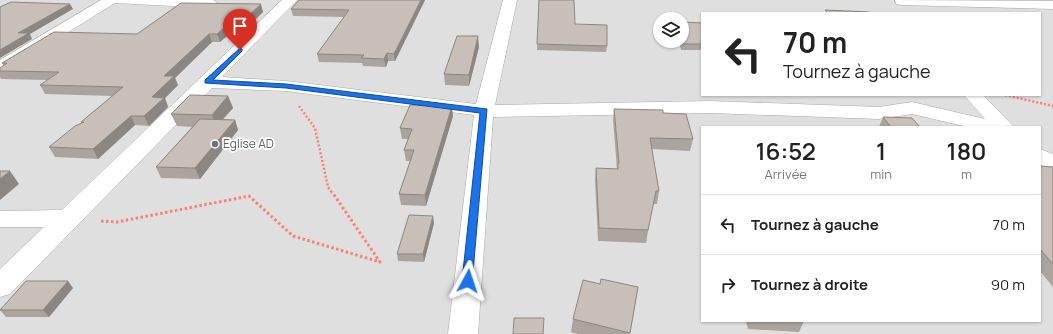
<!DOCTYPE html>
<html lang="fr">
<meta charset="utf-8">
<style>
:root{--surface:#fff;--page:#f6f6f6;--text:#222;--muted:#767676;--line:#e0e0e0}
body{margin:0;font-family:Manrope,sans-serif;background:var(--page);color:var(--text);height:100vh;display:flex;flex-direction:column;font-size:15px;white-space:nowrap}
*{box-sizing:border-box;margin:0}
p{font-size:13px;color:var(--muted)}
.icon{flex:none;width:22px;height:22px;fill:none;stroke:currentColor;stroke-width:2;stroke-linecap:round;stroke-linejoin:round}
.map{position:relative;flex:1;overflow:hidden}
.drawer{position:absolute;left:701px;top:126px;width:340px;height:196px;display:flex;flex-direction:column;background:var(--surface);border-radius:0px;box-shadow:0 1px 3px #0004}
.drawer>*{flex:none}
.hud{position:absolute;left:701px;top:12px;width:340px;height:84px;border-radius:0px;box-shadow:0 1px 3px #0004;background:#fff;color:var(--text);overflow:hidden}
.tools{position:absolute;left:653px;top:12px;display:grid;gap:8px}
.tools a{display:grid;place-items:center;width:36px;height:36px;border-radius:50%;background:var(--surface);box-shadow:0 1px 3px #0004;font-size:20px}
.pin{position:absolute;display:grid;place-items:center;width:34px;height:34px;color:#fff;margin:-41px -17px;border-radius:50% 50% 50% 0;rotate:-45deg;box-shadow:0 0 4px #0007}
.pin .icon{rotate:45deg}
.me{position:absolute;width:44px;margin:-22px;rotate:5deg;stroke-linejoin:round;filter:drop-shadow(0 0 3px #0008)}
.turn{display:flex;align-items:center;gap:14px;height:84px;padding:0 16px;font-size:18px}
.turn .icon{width:52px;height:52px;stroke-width:2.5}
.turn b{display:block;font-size:28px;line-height:34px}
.eta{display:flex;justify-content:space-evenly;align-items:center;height:68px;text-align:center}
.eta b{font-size:24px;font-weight:600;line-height:28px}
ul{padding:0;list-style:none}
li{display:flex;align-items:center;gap:12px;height:60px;padding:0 16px;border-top:1px solid var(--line)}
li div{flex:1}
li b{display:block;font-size:15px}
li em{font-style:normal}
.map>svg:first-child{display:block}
.residential{fill:#e0dfdf;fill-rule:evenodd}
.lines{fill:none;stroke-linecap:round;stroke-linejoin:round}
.minor-casing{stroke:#a9a9a9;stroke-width:1}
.path-far1{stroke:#fa8072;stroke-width:2.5;stroke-dasharray:2 2;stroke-linecap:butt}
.path{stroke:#fa8072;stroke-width:3;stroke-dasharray:2.5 2.5;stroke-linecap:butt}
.minor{fill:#fff;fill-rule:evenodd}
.wall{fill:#aba49e}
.shaded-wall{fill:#8b8681}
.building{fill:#c7bfb8;stroke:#8b8681}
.route{fill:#1a73e8;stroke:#114b97}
.worship-dot{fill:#6b7280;stroke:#fff;stroke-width:1.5}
.labels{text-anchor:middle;stroke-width:3.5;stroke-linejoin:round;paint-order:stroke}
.worship-label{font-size:12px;fill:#5b616d;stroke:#fff;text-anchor:start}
</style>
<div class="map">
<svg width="1053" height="334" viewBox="0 0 1053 334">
<rect width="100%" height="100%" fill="#f2efe9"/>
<!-- residential -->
<path class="residential" d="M0 0H1053V334H0ZM702 13H1040V95H702ZM660 19H682V41H660ZM702 127H1040V321H702Z"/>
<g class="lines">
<defs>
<g id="minor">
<polygon points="101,0 213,0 219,4 217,7 212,8 115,3 6,71 0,72 0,60"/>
<polygon points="282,0 297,0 222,77 286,81 476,104 503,0 517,0 495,105 710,101 879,107 912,102 985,119 964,95 983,95 1014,127 968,127 912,114 879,119 710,113 493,117 478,334 448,334 474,115 286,91 212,88 10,294 0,297 0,269 44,227 0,227 0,211 62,210"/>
<polygon points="895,0 1053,1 1053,9 901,5 896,4"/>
<polygon points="1040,149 1053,154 1053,171 1040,165"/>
</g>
</defs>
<!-- minor casing -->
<use href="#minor" class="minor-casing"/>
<!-- path-far1 -->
<g class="path-far1">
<polyline points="1005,95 1053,106"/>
<polyline points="299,106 315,128 328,187 332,193"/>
</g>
<!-- path -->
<polyline class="path" points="101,221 117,222 249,196 293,236 380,262 332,192"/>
<!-- minor -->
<use href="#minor" class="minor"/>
</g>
<!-- wall -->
<g class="wall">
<polygon points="299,0 425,0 395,61 388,61 386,67 363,66 362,63 319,62 317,54 344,17 293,16 291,9"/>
<polygon points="539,0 575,24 607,46 606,52 537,50"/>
<polygon points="263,12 238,36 227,36 220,42 212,42 175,78 178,85 165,98 168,107 149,126 135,125 98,159 55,157 49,147 81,123 81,122 112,96 45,94 40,85 47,80 1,79 0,77 0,68 4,66 2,63 137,34"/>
<polygon points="702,23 702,50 681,50 679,41 682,41"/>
<polygon points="479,47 469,86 445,85 444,74"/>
<polygon points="228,96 233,108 223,119 235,120 238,130 200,179 161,178 156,167 192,127 177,126 171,114"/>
<polygon points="614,109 663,113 693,139 690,151 652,149 659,191 657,204 653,204 646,243 598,241 595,180 596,168 617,169 613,120"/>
<polygon points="453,116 426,206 401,205 399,194 411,161 406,161 404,150 408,139 402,139 400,128"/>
<polygon points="883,117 920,127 879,127"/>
<polygon points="1040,166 1053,167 1053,287 1040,271"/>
<polygon points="434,223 424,262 398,261 397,254"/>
<polygon points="600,284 638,287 630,334 578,334 571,332 573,319"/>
<polygon points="73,288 49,317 6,317 0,310 0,309"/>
<polygon points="746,321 804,321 799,332 748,329"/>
</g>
<!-- shaded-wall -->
<g class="shaded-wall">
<polygon points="421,0 425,0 395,61 394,54"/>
<polygon points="70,4 73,9 30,34 32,39 0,58 0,50 18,33"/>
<polygon points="261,4 263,12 238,36 235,28"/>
<polygon points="224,28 227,36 220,42 217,34"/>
<polygon points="209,34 212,42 175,78 178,85 165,98 168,107 149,126 144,116 152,97 164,76"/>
<polygon points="478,36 479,47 469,86 469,75"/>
<polygon points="387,53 388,61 386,67 384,59"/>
<polygon points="228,96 233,108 216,127 212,115"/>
<polygon points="452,106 453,116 426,206 425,195"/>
<polygon points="131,116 135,125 98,159 93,149"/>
<polygon points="235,120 238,130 200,179 195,168"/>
<polygon points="10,171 19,184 0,200 0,179"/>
<polygon points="433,216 434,223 424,262 423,254"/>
<polygon points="68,281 73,288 49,317 43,310"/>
</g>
<!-- building -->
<g class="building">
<polygon points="299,0 421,0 394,54 387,53 384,59 361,58 364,55 317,54 349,10 291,9"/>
<polygon points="539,0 574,0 575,24 607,25 607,46 537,44"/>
<polygon points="11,2 70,4 18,33 29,33 0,50 0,7"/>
<polygon points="181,3 261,4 235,28 224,28 217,34 209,34 164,76 174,76 152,97 164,98 144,116 131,116 93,149 49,147 75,126 84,122 81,122 123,87 40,85 59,72 0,71 0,68 7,63 2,63 54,32 137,34"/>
<polygon points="825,10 869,12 869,13 828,13"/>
<polygon points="682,22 702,23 702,44 682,44"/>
<polygon points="457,36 478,36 469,75 444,74"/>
<polygon points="190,95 228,96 212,115 171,114"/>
<polygon points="410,105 452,106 425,195 399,194 414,150 404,150 412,129 400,128"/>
<polygon points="614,109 663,110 663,113 686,114 693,139 650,138 659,191 656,191 648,230 599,228 596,168 618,169 618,163 619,163"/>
<polygon points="883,117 912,118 920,127 891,127"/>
<polygon points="200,119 235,120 195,168 156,167"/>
<polygon points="1040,166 1053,167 1053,264 1040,249"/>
<polygon points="0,171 10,171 0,179"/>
<polygon points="409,215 433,216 423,254 397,254"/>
<polygon points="601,279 638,287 630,333 573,319 583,280 600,284"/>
<polygon points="26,281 68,281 43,310 0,310"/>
<polygon points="514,318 544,318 543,334 513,334"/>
</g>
<!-- route -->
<polygon class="route" points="240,48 242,49 242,51 213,80 286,84 487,109 472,284 464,284 462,281 480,113 286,88 205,83 205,80"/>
<!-- markers -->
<circle class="worship-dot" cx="215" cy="144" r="4"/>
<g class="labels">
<!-- worship labels -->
<g class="worship-label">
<text x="223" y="148">Eglise AD</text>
</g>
</g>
</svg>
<div class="tools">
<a><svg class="icon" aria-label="layers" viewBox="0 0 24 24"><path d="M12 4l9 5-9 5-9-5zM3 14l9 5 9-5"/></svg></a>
</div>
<div class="pin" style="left:240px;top:50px;background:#d93025"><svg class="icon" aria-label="arrive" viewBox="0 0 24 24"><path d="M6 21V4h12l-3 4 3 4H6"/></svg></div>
<svg class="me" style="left:468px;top:281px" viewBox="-20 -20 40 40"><path d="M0-17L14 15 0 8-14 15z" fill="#1a73e8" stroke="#fff" stroke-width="4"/></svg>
<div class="hud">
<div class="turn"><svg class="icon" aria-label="left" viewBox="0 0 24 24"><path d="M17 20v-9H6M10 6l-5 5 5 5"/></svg><div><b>70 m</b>Tournez à gauche</div></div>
</div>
<section class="drawer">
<div class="eta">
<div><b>16:52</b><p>Arrivée</p></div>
<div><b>1</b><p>min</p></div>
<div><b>180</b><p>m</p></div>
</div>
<ul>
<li><svg class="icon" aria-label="left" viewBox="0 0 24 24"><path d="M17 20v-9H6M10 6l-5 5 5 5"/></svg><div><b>Tournez à gauche</b></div><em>70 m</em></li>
<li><svg class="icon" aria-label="right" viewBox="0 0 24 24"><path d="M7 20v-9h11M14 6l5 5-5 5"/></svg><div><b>Tournez à droite</b></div><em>90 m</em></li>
</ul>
</section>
</div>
